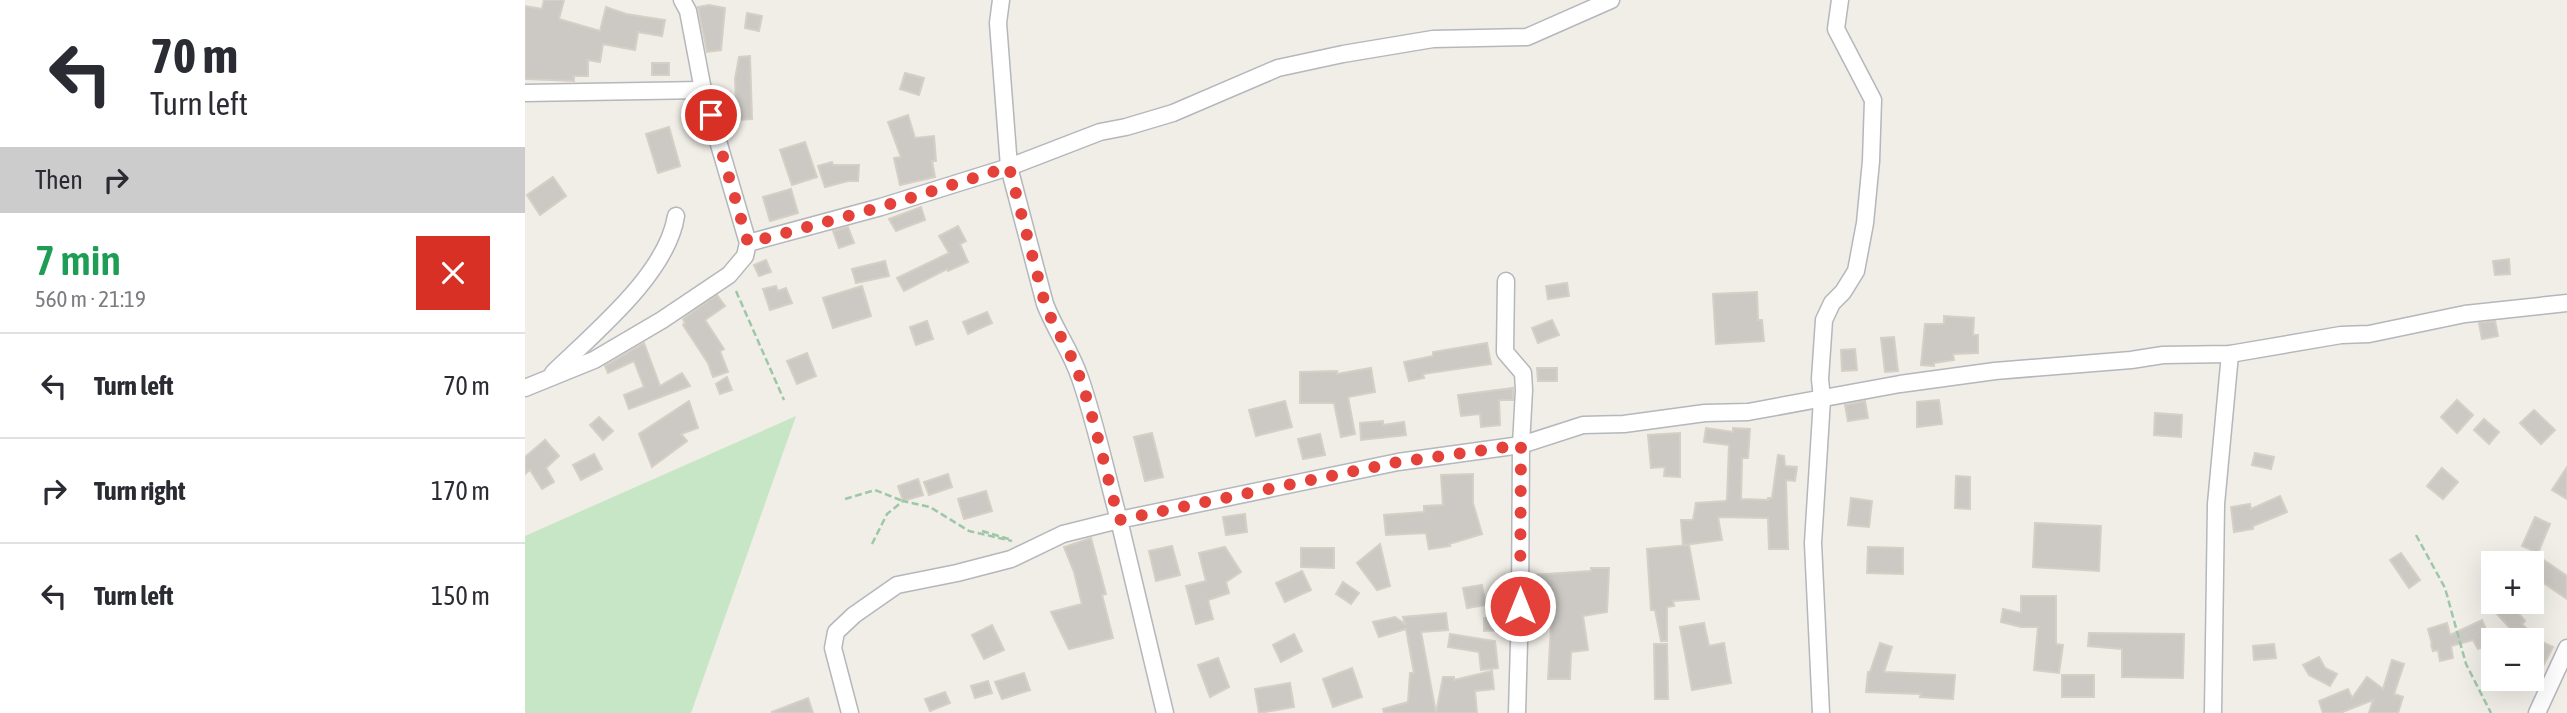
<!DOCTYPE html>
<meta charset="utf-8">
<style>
:root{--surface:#fff;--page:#f7f7f7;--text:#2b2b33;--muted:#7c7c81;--line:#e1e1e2}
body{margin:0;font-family:"Asap Condensed",sans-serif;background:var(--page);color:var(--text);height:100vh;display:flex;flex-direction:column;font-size:26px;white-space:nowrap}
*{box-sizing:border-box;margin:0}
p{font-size:23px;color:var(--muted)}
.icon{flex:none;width:38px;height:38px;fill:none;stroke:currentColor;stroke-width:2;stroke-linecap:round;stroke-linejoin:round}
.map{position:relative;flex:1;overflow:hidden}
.drawer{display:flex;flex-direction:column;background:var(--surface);width:525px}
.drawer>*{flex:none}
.hud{background:#fff;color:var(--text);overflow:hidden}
.fabs{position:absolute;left:1956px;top:551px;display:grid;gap:14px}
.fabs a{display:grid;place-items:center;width:63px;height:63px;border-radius:0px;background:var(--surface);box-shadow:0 7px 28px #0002;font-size:35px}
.pin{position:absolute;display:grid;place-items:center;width:60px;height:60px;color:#fff;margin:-30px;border:4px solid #fff;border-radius:50%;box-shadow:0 2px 7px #0007}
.me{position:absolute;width:77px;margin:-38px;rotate:0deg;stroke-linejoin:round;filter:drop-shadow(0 0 5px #0008)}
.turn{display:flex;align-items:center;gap:24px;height:147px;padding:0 35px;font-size:32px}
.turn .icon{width:91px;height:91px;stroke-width:2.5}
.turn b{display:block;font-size:49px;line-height:60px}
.then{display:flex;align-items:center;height:66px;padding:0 35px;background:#0003;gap:14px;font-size:26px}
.round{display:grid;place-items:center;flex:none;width:74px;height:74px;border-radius:0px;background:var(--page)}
.headline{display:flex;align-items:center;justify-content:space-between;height:119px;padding:0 35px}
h1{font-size:42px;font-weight:600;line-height:52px;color:#1e9e55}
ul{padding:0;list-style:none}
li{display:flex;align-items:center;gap:21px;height:105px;padding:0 35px;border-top:2px solid var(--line)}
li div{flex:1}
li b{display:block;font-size:26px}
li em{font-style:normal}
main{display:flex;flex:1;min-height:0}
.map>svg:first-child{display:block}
.green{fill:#c6e6c5}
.building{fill:#ccc9c4;stroke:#d5cfc5;stroke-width:2}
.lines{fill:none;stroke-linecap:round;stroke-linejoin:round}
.street-casing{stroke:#b4b7bb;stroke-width:19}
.path{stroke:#9ec7a8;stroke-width:2.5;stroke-dasharray:7 3.5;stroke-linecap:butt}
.street{stroke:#fff;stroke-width:16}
.route{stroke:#e3413a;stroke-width:12;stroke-dasharray:0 21.6}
</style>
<main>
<section class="drawer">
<div class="hud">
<div class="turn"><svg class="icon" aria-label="left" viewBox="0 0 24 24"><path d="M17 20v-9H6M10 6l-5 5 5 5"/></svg><div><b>70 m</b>Turn left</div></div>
<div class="then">Then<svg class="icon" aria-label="right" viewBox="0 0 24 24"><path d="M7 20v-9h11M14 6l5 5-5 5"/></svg></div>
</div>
<div class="headline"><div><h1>7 min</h1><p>560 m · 21:19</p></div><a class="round" style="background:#d93025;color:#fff"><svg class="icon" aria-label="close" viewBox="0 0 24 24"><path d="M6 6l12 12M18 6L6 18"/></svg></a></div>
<ul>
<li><svg class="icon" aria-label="left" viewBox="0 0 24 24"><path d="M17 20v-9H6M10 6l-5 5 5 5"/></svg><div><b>Turn left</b></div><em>70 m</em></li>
<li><svg class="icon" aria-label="right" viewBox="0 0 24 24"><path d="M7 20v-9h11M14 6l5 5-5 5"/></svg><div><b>Turn right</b></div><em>170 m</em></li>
<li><svg class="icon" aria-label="left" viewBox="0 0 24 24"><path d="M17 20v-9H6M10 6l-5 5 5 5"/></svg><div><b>Turn left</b></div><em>150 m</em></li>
</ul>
</section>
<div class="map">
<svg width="2042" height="713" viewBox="0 0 2042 713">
<rect width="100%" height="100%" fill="#f0eee7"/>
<!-- green -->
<polygon class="green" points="271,416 166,713 0,713 0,536"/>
<!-- building -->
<g class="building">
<polygon points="19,0 39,0 34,19 75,31 81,7 101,14 140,20 137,36 113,32 110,50 78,44 75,62 63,60 63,76 49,76 49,81 0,79 0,6 17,9"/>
<polygon points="184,5 200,8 196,50 182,52 173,7"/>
<polygon points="222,13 237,16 234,31 220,28"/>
<polygon points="225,56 227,119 212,120 210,79 214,57"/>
<rect x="127" y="63" width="17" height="12"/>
<polygon points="380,73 399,78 394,95 375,89"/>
<polygon points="383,115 390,138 409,136 411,161 407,161 410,177 375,185 369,158 376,157 363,122"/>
<polygon points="144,127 155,166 133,173 121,134"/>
<polygon points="280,142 292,177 267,185 255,150"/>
<polygon points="307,162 308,165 334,165 333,181 323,181 300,187 293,166"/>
<polygon points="28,177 41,196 15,215 2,195"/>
<polygon points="266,189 273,213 245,221 238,197"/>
<polygon points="396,207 400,220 371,231 364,219"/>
<polygon points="433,226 441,241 435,244 443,262 423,271 422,269 379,291 372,278 424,253 414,236"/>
<polygon points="323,227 329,243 314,248 308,231"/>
<polygon points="1984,259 1985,274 1970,275 1968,261"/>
<polygon points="241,260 246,272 234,276 229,265"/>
<polygon points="360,261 364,276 331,283 327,269"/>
<polygon points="1042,283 1044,296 1023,299 1021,286"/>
<polygon points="251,286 253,291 261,288 267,303 245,310 238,289"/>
<polygon points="337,286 346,316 308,328 298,298"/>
<polygon points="1232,292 1233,320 1237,320 1239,341 1191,344 1188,294"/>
<polygon points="192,295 200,306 180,320 199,349 195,351 203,372 188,377 183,363 158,325 160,323 158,319"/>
<polygon points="462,312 467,323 443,334 438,322"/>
<polygon points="1419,316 1449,318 1448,335 1453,335 1453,353 1428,354 1429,360 1409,363 1409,366 1396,365 1400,324 1419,324"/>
<polygon points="1027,320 1034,335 1013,343 1007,328"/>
<polygon points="402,321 408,339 391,345 385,327"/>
<polygon points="1970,321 1973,336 1957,339 1954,323"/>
<polygon points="1369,337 1373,371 1360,372 1356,338"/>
<polygon points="119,343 135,386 157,373 165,386 104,409 99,395 119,387 109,361 83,373 80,366"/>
<polygon points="962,343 966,364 898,374 899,378 884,381 879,362 908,356 908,352"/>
<polygon points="1330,349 1332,370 1317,371 1316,350"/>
<polygon points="282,353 291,376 272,384 262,361"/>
<polygon points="846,368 850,392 823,397 830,434 816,437 809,403 775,403 775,372 812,371 812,374"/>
<polygon points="1012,368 1032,368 1032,381 1013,381"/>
<polygon points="202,377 207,390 195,394 191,384"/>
<polygon points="988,388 988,400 974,400 975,425 956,427 955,414 936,416 933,395"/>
<polygon points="1414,400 1417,424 1392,427 1392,402"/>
<polygon points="1932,400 1948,415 1932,433 1916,417"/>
<polygon points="164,401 173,428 156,434 162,441 127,467 114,434"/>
<polygon points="760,401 767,427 731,436 724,410"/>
<polygon points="1340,401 1343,418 1323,421 1320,405"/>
<polygon points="2009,410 2030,430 2016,444 1995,423"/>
<polygon points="1630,413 1657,415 1656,437 1629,435"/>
<polygon points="74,417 88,431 78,440 65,425"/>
<polygon points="1959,419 1974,432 1964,444 1949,430"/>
<polygon points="858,421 858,425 879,422 881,435 836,440 835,423"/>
<polygon points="1181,428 1208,432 1208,428 1225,429 1223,458 1217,458 1216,499 1243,500 1243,498 1247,498 1253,455 1259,456 1260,466 1272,467 1270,481 1261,480 1263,549 1244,549 1243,518 1193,517 1197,540 1158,545 1156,520 1168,520 1171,503 1201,501 1202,499 1204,445 1179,442"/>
<polygon points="627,433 638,477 620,481 609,437"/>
<polygon points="1155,433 1155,477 1139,476 1140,467 1126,468 1123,435"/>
<polygon points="795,434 800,455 778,459 773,439"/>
<polygon points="20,440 34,456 21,468 29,482 17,489 5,470 0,474 0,457"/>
<polygon points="1730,453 1749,457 1746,469 1727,465"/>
<polygon points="69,454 77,469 56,480 48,465"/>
<polygon points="2042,467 2042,499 2027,490"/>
<polygon points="1917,468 1933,482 1918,499 1902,486"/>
<polygon points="423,474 427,487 404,495 399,482"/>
<polygon points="948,474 948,503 957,534 924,544 925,546 904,549 901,533 861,535 859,515 899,512 899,506 918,505 916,475"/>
<polygon points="1431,476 1445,477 1445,509 1430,508"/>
<polygon points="393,479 398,495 378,501 373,486"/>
<polygon points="461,491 467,511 439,519 433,499"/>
<polygon points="1755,496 1762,512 1728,526 1728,529 1709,532 1706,507 1725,504 1726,509"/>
<polygon points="1326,498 1347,501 1344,527 1323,525"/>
<polygon points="720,514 722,532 701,535 698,517"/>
<polygon points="2010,517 2025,524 2013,553 1997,546"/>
<polygon points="1510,523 1576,526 1574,571 1508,567"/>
<polygon points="566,538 581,594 577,595 588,638 544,649 526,612 557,604 549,572 539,547"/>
<polygon points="855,544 865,586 852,590 832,563"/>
<polygon points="1164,545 1174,599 1148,601 1149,606 1142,607 1142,641 1136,641 1130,610 1126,610 1122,549"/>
<polygon points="647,546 655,575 631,581 624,551"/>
<polygon points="700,547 716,572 701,582 704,593 683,600 688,619 671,624 661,586 681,581 674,553"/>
<polygon points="1343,547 1378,548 1378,574 1342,573"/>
<polygon points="776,548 809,548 809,568 776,567"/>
<polygon points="2007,552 2042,576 2042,599 2007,575"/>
<polygon points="1876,553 1895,580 1884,588 1865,560"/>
<polygon points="1066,568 1084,568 1082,612 1058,616 1063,650 1046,652 1045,679 1023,679 1027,610 1010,611 1007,575 1066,571"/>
<polygon points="777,571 786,590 760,602 751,583"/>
<polygon points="818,582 834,593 826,604 811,594"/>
<polygon points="957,585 961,605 942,608 938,588"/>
<polygon points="1496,596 1531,596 1531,644 1538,645 1534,673 1509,670 1513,627 1496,627 1476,622 1478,609 1496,613"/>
<polygon points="1961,602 1999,602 1993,613 2000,621 1997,624 2005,632 1996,640"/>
<polygon points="921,613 923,630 896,632 911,713 859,713 858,709 883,702 885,673 889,673 881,629 854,637 848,622 870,617 880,624 878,617"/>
<polygon points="959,618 977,618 977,630 959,631"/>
<polygon points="1957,620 1967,643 1953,649 1948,640 1926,646 1928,658 1915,661 1913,650 1908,651 1906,645 1907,644 1903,629 1922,623 1925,635"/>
<polygon points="1179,623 1184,646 1199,643 1206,683 1167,690 1155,627"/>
<polygon points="467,625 479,650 459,659 447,635"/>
<polygon points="1564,633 1659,634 1658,678 1597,677 1597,649 1563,646"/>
<polygon points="769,634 777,651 756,662 748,645"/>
<polygon points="925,634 970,641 973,668 956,670 954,652 923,647"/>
<polygon points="2007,637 2028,647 2007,687"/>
<polygon points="1355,643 1367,647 1359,672 1430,675 1428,699 1395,697 1396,694 1341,692 1343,672 1345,672"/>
<polygon points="1129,644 1142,644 1143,699 1130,699"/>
<polygon points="1749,644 1751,658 1729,660 1728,646"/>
<polygon points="1794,657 1800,668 1812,674 1805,686 1784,675 1778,665"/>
<polygon points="693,658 704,687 685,697 673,665"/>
<polygon points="1867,660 1879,664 1869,694 1878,697 1873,713 1844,713 1848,700 1815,713 1798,713 1794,701 1823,689 1827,698 1842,677 1858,689"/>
<polygon points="827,668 837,697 808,707 798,679"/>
<polygon points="967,671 969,689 950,691 952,713 911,713 918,677 929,677 929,680"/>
<polygon points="499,673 505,690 477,699 470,682"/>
<rect x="1537" y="675" width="32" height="22"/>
<polygon points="463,681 467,693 450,698 446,686"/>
<polygon points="765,683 769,707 734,713 730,689"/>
<polygon points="420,692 425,703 405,711 400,699"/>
<polygon points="283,698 288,713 247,713 247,712"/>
</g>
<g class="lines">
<defs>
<g id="street">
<polyline points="157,0 163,11 178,90"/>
<polyline points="0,93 178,90 223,243"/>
<polyline points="981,281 980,352 998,373 999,390 996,445 995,606 992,713"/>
<path d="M28 373C69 333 142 274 151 216"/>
<polyline points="0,388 69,360 137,320 204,275 220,256 223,243 356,207 484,167 575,132 601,127 648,113 753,68 818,54 908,39 1002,37 1086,0"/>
<path d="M325 713 308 648 311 632 329 615 372 585 432 573 486 559 538 534 594 520C581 473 571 424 555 378 546 351 530 330 520 304L484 167 473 23 476 0"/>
<polyline points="640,713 594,520 873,462 996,445 1058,425 1099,424 1180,413 1223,412 1375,384 1470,371 1606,360 1638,355 1705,354 1816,335 1844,334 1940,314 2042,303"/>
<polyline points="1296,713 1288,543 1297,399 1295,379 1299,320 1307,303 1318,292 1331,271 1340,223 1346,161 1348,100 1311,29 1315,0"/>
<polyline points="1688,713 1691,504 1705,354"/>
<polyline points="2012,713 2042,648"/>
</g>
</defs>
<!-- street casing -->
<use href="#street" class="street-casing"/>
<!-- path -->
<g class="path">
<polyline points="211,291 259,400"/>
<polyline points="320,499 350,490 378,501"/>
<polyline points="457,531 484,539"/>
<polyline points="1891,535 1920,588 1941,664 1966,713"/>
<polyline points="347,544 362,514 378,501 405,507 444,531 487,541"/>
</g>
<!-- street -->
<use href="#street" class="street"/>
</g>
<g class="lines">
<!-- route -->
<path class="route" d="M186 115 223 243 356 207 484 167 520 304C530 330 546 351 555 378 571 424 581 473 594 520L873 462 996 445 995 606"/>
</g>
</svg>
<div class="fabs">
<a>+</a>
<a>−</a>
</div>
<div class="pin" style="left:186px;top:115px;background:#d93025"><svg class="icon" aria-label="arrive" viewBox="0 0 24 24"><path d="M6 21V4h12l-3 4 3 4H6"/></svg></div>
<svg class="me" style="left:995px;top:606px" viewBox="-20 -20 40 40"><circle r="17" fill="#e3413a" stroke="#fff" stroke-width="3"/><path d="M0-11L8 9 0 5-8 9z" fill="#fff"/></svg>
</div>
</main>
